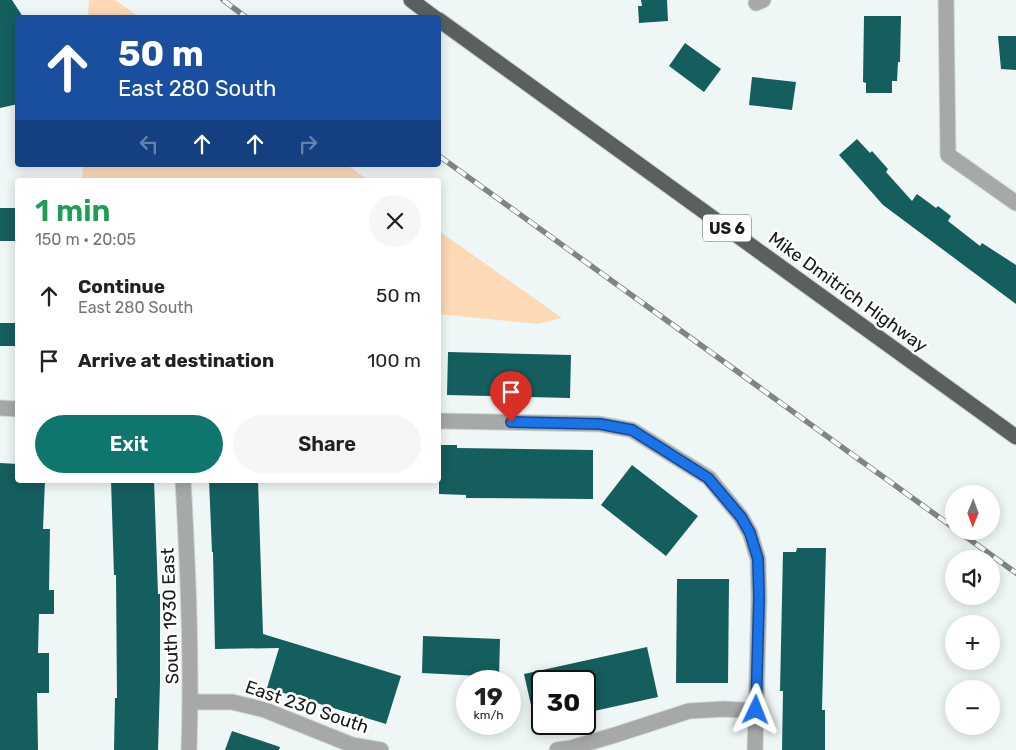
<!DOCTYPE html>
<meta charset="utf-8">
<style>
:root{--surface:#fff;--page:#f6f6f6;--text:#202124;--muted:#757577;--accent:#0f766e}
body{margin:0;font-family:Rubik,sans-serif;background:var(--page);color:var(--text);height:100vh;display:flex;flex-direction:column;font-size:19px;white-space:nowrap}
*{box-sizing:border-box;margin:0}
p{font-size:16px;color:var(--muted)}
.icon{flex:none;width:28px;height:28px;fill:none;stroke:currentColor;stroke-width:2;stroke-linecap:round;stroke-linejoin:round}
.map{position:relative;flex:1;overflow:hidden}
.sheet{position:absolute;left:15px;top:178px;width:426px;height:305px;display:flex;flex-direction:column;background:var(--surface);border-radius:5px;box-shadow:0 2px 12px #0003}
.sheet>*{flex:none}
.guide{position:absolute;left:15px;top:15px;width:426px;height:152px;border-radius:5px;box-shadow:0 2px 12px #0003;background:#1a4fa0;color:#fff;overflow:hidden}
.needle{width:32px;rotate:181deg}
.tools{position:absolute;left:945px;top:485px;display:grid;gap:10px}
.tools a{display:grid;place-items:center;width:55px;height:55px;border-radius:50%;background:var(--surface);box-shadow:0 2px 12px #0003;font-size:25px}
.speed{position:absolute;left:456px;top:670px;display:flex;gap:10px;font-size:25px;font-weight:700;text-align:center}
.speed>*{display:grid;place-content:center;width:65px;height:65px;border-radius:50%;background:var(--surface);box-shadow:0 2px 12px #0003;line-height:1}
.speed small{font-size:12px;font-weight:400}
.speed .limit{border:2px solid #111;border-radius:8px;background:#fff;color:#111}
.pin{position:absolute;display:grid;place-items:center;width:42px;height:42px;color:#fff;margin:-51px -21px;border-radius:50% 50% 50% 0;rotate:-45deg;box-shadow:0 0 5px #0007}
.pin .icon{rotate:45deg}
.me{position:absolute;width:55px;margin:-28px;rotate:2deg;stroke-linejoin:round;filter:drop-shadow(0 0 4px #0008)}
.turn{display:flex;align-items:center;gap:18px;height:105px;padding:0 20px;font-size:22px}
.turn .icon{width:65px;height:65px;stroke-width:2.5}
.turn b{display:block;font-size:35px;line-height:42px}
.lanes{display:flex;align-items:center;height:48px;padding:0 20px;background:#0003;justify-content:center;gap:25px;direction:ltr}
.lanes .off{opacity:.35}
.round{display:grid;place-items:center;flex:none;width:52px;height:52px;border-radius:26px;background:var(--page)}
.overview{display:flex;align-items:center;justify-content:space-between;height:85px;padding:0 20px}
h1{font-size:30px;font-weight:600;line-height:38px;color:#1e9e55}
.action{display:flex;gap:10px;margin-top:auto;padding:10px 20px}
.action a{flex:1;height:58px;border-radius:30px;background:var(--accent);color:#fff;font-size:20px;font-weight:600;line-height:58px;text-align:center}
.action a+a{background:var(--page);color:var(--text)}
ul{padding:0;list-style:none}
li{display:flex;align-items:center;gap:15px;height:65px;padding:0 20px}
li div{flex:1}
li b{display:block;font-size:19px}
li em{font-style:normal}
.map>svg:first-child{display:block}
.green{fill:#fdd9b6}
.building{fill:#145e5d}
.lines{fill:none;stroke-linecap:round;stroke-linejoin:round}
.minor-casing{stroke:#cdd4d3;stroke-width:17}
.trunk-casing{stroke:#cdd4d3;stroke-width:17}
.minor{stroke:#a6a9a8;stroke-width:15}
.trunk{stroke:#5a5f5f;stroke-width:15}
.rail-casing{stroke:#7f8484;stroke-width:5.5}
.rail{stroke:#fff;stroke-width:4;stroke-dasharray:11;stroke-linecap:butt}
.route-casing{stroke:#114b97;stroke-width:12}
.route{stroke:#1a73e8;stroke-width:9}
.labels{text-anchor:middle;stroke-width:5;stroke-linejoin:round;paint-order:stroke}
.shield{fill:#fff;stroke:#5d5f5f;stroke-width:1}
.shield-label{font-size:16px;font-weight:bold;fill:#181a1a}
.street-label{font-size:18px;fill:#181a1a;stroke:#fff}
</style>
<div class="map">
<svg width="1016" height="750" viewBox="0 0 1016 750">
<rect width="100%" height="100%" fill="#eff7f6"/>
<!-- green -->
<g class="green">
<polygon points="89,0 115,0 139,17 88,17"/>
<polygon points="83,165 347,165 368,180 82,180"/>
<polygon points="439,231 562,318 538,324 439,314"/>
</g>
<!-- building -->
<g class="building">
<polygon points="0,0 12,0 23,17 18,18 18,104 0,108"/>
<polygon points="641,0 667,0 668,21 639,23 638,6 642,6"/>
<polygon points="864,16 901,16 900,62 898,62 897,81 892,81 892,93 866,93 866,83 863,82"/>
<polygon points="998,36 1016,36 1016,70 1001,69"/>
<polygon points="685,43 721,69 704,92 669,66"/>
<polygon points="752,77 796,82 792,110 749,105"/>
<polygon points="857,139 870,153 872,151 888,169 886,172 912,201 917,194 936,208 938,206 951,216 948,221 980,246 982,243 1016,265 1016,304 883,205 839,155"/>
<rect x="0" y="208" width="18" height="33"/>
<rect x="0" y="323" width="18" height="23"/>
<polygon points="448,352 571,355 570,398 447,395"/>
<polygon points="439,445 457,445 457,448 593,450 593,499 466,498 466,495 439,494"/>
<polygon points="0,463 18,464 18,480 45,480 43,529 50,529 49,590 54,590 54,614 39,614 38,653 49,653 49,693 37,693 38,750 0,750"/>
<polygon points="632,465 698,516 666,556 601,505"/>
<polygon points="111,480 154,480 158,594 160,594 160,682 158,750 114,750 115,698 117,698 116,575 114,575"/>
<polygon points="209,480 258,480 263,634 401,676 386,724 267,688 279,648 215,649 213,552 212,552"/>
<polygon points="797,548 826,548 822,710 825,710 825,750 782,750 783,691 780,691 783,552 796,552"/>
<polygon points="677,579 729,579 728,683 676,683"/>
<polygon points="423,636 500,639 499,677 422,673"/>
<polygon points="647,647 658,697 585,713 585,681 542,681 542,722 535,723 524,674"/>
<polygon points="232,731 280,747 279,750 225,750"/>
</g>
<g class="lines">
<defs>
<g id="minor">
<polyline points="946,0 948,155 1016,203"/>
<polyline points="756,3 763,0"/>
<polyline points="0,408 18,409"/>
<polyline points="439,421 600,424 632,430 709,478 741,517 750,533 758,559 759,598 755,750"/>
<path d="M183 480C188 570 192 660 189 750"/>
<polyline points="191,702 232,702 265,710 352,745 381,750"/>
<polyline points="557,750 571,748 615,735 689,711 724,709 756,711"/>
</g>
<g id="trunk">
<polyline points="411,0 435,18"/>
<polyline points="439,20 1016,437"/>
</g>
</defs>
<!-- minor casing -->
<use href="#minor" class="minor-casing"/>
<!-- trunk casing -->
<use href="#trunk" class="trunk-casing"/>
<!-- minor -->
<use href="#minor" class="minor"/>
<!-- trunk -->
<use href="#trunk" class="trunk"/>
<defs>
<g id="rail">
<polyline points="223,0 247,18"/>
<polyline points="439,156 954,528"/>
<polyline points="958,531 1016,573"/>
</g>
</defs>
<!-- rail casing -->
<use href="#rail" class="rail-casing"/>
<!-- rail -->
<use href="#rail" class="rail"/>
</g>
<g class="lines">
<defs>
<polyline id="route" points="511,422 600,424 632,430 708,478 741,517 750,533 758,559 759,598 756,710"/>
</defs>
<!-- route casing -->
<use href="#route" class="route-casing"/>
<!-- route -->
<use href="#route" class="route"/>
</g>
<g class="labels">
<!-- shield labels -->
<rect class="shield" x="703" y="214.5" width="48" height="27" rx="4"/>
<g class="shield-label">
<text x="727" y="234">US 6</text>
</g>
<!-- street labels -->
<g class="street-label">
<text transform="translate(848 292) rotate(36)" y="6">Mike Dmitrich Highway</text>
<text transform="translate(170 616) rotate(-92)" y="6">South 1930 East</text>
<text transform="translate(307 707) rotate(19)" y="6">East 230 South</text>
</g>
</g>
</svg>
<div class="tools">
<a><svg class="needle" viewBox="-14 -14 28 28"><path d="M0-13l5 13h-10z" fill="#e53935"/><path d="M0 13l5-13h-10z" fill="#757577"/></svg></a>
<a><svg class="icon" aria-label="sound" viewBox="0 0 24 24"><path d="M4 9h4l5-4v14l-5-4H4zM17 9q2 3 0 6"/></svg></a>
<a>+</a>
<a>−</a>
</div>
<div class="speed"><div>19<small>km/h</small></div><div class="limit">30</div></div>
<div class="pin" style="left:511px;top:422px;background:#d93025"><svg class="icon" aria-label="arrive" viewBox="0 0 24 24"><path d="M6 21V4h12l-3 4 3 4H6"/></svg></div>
<svg class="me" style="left:756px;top:710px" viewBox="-20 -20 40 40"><path d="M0-17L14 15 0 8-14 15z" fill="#1a73e8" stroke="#fff" stroke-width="4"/></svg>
<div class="guide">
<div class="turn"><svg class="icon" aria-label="ahead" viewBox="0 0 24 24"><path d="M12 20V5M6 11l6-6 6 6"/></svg><div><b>50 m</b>East 280 South</div></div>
<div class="lanes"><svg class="icon off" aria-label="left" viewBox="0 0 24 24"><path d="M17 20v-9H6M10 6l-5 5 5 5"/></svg><svg class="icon" aria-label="ahead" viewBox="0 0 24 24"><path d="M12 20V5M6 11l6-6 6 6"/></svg><svg class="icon" aria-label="ahead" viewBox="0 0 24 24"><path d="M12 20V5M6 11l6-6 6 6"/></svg><svg class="icon off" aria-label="right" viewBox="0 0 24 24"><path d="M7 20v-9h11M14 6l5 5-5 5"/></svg></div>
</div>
<section class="sheet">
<div class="overview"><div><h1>1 min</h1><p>150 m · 20:05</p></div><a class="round"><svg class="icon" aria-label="close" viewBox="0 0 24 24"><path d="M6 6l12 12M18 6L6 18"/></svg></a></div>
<ul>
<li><svg class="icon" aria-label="ahead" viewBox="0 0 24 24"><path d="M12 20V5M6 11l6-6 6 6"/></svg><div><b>Continue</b><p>East 280 South</p></div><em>50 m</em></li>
<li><svg class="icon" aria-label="arrive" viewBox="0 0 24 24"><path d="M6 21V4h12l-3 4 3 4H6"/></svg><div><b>Arrive at destination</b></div><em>100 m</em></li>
</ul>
<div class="action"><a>Exit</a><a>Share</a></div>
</section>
</div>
